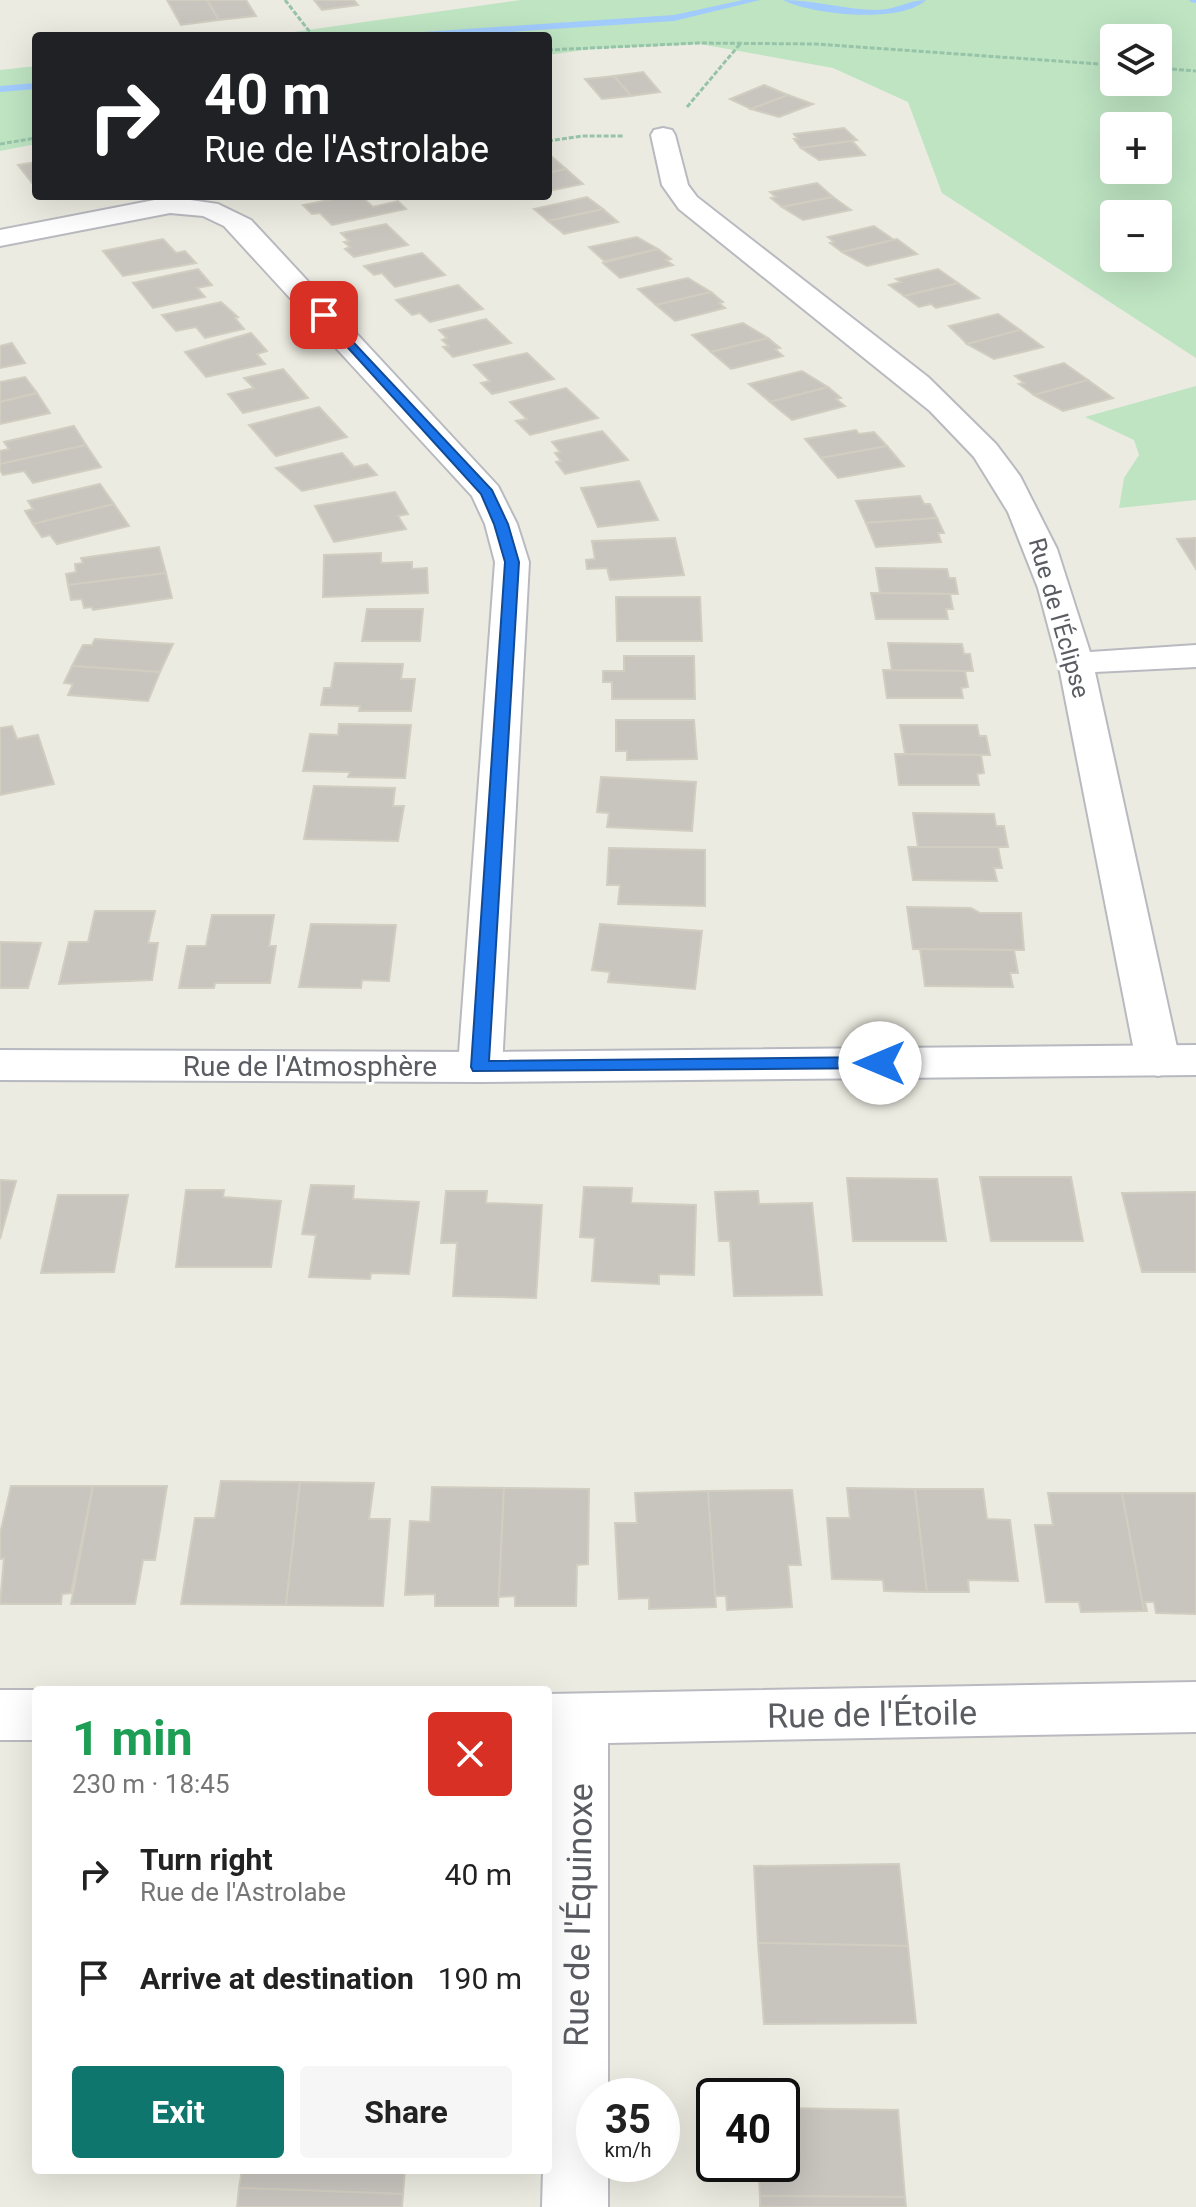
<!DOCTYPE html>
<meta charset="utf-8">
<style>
:root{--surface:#fff;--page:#f6f6f6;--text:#222;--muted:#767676;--accent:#0f766e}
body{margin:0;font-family:Roboto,sans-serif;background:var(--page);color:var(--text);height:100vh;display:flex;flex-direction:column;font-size:30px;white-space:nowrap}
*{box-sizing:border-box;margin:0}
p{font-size:26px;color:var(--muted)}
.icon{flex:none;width:44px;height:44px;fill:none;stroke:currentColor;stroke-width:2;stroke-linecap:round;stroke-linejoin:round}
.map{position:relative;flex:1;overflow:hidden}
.panel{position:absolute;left:32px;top:1686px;width:520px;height:488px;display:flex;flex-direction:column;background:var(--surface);border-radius:8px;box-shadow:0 8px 32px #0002}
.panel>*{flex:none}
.hud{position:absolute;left:32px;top:32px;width:520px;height:168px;border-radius:8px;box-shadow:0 8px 32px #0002;background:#202124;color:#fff;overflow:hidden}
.controls{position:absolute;left:1100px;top:24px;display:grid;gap:16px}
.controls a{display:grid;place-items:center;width:72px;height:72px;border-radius:8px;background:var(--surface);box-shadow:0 8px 32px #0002;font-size:40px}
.speed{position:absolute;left:576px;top:2078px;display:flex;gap:16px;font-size:40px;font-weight:700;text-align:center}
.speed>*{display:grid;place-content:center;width:104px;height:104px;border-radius:50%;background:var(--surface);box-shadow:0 8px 32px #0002;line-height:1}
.speed small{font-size:20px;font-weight:400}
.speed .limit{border:4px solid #111;border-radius:12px;background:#fff;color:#111}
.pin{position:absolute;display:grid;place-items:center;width:68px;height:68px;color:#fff;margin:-34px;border-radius:16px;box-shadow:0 4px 12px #0006}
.me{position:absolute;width:88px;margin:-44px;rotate:270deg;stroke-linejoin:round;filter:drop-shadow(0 0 6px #0008)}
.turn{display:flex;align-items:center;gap:28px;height:168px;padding:0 40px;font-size:36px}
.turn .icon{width:104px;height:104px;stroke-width:2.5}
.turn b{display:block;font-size:56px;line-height:68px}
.round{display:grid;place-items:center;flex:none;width:84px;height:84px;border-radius:8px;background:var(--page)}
.headline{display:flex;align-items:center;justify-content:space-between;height:136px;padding:0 40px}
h1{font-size:48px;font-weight:700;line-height:60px;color:#1e9e55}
.button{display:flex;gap:16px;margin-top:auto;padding:16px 40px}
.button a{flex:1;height:92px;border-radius:8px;background:var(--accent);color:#fff;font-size:32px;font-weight:700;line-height:92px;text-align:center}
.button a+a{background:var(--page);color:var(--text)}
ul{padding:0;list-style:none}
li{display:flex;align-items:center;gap:24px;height:104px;padding:0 40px}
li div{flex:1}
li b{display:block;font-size:30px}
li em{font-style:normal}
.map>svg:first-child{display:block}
.green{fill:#bee4c2;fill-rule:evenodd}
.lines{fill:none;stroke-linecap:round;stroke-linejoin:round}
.stream{fill:#a1cafd;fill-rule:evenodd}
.building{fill:#c8c5bf;stroke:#d1cdc0;stroke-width:2}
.street-casing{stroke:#b9bac0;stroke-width:4}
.secondary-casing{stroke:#b7b9c0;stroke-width:4}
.path{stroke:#97c4a9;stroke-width:3;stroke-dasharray:5 2;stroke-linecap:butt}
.street{fill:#fff;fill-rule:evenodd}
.secondary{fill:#fff;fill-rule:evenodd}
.route{fill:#1a73e8;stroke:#114b97;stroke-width:2}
.labels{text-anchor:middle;stroke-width:6;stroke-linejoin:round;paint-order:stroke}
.far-street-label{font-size:24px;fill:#5a5c62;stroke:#fff}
.street-label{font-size:28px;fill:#5a5c62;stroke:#fff}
.near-street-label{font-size:34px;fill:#5a5c62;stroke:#fff}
</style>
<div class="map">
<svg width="1196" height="2207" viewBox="0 0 1196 2207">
<rect width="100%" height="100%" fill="#ecebe1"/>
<!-- green -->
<g class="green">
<path d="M521 0H1196V358L942 193 908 102 833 68 700 44 591 49 548 55V36H265ZM1114 38H1158V82H1114ZM1158 126V170H1114V126ZM1158 214V258H1114V214Z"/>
<polygon points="36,66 36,144 0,151 0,70"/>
<polygon points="1196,386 1196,500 1119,508 1124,478 1139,455 1134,440 1085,417"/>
</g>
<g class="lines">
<!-- stream -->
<g class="stream">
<polygon points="743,0 760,0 674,21 449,36 403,36 408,33 674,15"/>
<path d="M783 0C815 0 846 10 877 10 895 10 909 0 926 0 901 24 812 15 783 0Z"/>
<polygon points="1189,0 1196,0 1196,3 1191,2"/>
<polygon points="36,83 36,89 0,92 0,86"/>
</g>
</g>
<!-- building -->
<g class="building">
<polygon points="167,0 207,0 219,20 181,25"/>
<polygon points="207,0 246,0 256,16 219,20"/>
<polygon points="314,0 354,0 358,5 322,10"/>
<polygon points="643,72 660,92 631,96 614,76"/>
<polygon points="614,76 631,96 602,99 585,79"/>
<polygon points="764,85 788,95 751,109 730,99"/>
<polygon points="788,95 813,104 779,117 751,109"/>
<polygon points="844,128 857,140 801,148 794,139 798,139 794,134"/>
<polygon points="852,141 865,155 819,160 801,148"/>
<polygon points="548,155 550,155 566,169 548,173"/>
<polygon points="36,162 36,188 18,165"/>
<polygon points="566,169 583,184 548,191 548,173"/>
<polygon points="817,183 833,197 782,207 771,198 776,197 770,192"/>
<polygon points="348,196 361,196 373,207 398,201 406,209 332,225 320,213 312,214 303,205"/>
<polygon points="587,197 603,209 548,221 534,209"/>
<polygon points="833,197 851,210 803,220 782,207"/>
<polygon points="603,209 618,222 564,234 548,221"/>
<polygon points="386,224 408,245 354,257 345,249 350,247 344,242 349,241 341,233"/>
<polygon points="874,226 894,240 842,252 830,243 834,242 828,237"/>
<polygon points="637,237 658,249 604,261 589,247"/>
<polygon points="163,239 176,253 185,251 196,263 123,276 103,251"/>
<polygon points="897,239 917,254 867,266 842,252"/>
<polygon points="658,249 671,259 666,260 673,265 620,278 603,263"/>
<polygon points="422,253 445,275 395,287 382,273 374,275 364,266"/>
<polygon points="198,269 212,285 197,288 205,297 153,308 133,283"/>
<polygon points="938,269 958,283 904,296 889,285 901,282 896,279"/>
<polygon points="688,278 711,292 656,305 638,289"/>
<polygon points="958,283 979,298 936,308 931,304 919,307 904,296"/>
<polygon points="458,285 483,309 430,322 420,313 412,315 396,300"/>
<polygon points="711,292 723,302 719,303 725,308 675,321 656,305"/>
<polygon points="221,302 238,317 235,318 244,329 205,338 196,327 176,331 162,315"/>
<polygon points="998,314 1020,330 967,344 949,326"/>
<polygon points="486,319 511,343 453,357 443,347 449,346 442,340 447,338 439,330"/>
<polygon points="743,323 768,338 711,352 692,335"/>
<polygon points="1020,330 1043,347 994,359 967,344"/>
<polygon points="251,333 267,351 257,354 265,364 206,377 185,352"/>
<polygon points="768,338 780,348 775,349 783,356 731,369 711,352"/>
<polygon points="12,343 25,363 0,368 0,346"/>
<polygon points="527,353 554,379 492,394 481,383 490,381 474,365"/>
<polygon points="1064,363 1088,380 1034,395 1019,384 1024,383 1015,376"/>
<polygon points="283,369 308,398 243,413 228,394 254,388 244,378"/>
<polygon points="802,371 828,387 770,402 749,384"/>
<polygon points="25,377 37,393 0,402 0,382"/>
<polygon points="1088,380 1113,398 1063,411 1034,395"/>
<polygon points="828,387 841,398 836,399 845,406 792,420 770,402"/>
<polygon points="566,388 598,418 530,435 516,421 527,419 510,402"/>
<polygon points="37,393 50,413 0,424 0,402"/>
<polygon points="319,407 347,437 276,456 249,425"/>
<polygon points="74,426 86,445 0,464 0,451 9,449 4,442"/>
<polygon points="856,430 859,434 874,432 887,446 821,458 805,439"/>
<polygon points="602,431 628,460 565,474 556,462 561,461 555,453 560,452 552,442"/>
<polygon points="86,445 101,467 33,483 24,471 3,475 0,470 0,464"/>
<polygon points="887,446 904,466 838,478 821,458"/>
<polygon points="342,453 354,467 367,464 377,475 302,491 276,468"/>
<polygon points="639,481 658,520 598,527 581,488"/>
<polygon points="100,484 114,504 33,524 25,511 33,509 28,501"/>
<polygon points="395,492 408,514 398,516 406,529 334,542 315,506"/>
<polygon points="920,496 924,504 930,504 937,518 866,523 856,501"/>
<polygon points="114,504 129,526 57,544 50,535 42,537 33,524"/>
<polygon points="937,518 944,533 938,533 941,542 876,547 866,523"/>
<polygon points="675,538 684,575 610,580 607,568 587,569 586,560 595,559 592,541"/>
<polygon points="1196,538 1196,569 1177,539"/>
<polygon points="159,547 166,573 68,585 66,574 76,572 75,564 83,563 81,558"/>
<polygon points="381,553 381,563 412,562 412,569 427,568 428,593 323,597 324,555"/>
<polygon points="876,568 947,569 949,578 955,578 958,594 880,593"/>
<polygon points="166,573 172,598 93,610 92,607 84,608 82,599 71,600 68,585"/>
<polygon points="871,593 950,594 953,609 946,609 948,619 876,619"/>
<polygon points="616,597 700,597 702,641 617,641"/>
<polygon points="367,609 423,609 420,641 362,641"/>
<polygon points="95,639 173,644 160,672 72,666 83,645 92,645"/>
<polygon points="888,643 962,644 964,654 970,654 973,671 892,670"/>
<polygon points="624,656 694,656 695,699 612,699 612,682 603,682 603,671 624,671"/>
<polygon points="335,663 403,664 401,679 415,679 411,711 359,711 360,706 321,705 324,688 331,688"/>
<polygon points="72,666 160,672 148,701 68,695 73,684 64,683"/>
<polygon points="883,670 965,671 968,687 961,688 963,698 887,698"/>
<polygon points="616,720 694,720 697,759 627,760 627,751 616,751"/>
<polygon points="339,724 411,725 405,778 348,777 350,772 303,771 310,734 338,735"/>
<polygon points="900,725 977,725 979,736 986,736 990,755 905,754"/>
<polygon points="12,726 17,739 38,735 54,784 0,795 0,728"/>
<polygon points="895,754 981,755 984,773 977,774 979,785 899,785"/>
<polygon points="601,777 696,782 692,831 607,827 609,813 597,812"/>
<polygon points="314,786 395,788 393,806 404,806 398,841 304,839"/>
<polygon points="913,813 994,814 996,826 1004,826 1008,847 918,847"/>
<polygon points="908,847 998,847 1002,868 994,868 997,881 913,880"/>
<polygon points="609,848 705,850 705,906 618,904 620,885 607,885"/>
<polygon points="907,907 971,908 980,913 1021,913 1024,950 913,949"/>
<polygon points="95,911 155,911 148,943 158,943 152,980 59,984 69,942 88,942"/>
<polygon points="212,915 274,915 269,946 276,946 270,983 215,983 214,988 179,988 187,946 206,946"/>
<polygon points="311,924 396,925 389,981 362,980 361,988 299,987"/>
<polygon points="600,924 702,931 695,989 608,982 610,972 592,970"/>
<polygon points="0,942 41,943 28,988 0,988"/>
<polygon points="920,949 1014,950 1018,973 1010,973 1013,987 925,986"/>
<polygon points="980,1177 1071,1177 1083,1241 991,1241"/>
<polygon points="847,1178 937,1179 946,1241 853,1241"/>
<polygon points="0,1180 16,1181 0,1239"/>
<polygon points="311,1185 354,1186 353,1199 419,1202 409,1274 371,1273 370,1279 309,1277 316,1235 302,1234"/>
<polygon points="584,1187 632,1188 631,1203 696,1205 694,1275 659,1274 659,1284 592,1281 595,1238 580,1237"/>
<polygon points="186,1190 224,1190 223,1197 281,1201 271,1267 176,1267"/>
<polygon points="446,1191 487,1191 486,1203 542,1205 536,1298 453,1296 457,1243 441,1243"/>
<polygon points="758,1191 759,1204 812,1203 822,1295 734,1296 730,1241 719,1241 715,1192"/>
<polygon points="1196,1192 1196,1272 1142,1272 1122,1193"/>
<polygon points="58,1195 128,1195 114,1272 41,1273"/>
<polygon points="221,1481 300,1482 286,1605 181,1604 195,1518 215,1518"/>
<polygon points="300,1482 374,1483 369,1519 390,1519 383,1606 286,1605"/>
<polygon points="11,1486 93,1486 71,1593 62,1594 61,1604 0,1604 4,1558 0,1559 0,1534"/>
<polygon points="93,1486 167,1486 155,1560 143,1560 135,1604 71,1604"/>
<polygon points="432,1487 504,1488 498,1606 435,1606 435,1594 405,1595 410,1521 430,1522"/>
<polygon points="504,1488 589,1489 588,1564 577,1565 576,1606 515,1606 515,1596 499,1597"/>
<polygon points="847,1488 915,1489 927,1592 884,1591 883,1580 832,1579 827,1518 850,1518"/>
<polygon points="915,1489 983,1489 987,1519 1010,1520 1018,1581 968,1580 969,1592 927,1592"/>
<polygon points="792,1490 801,1565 788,1565 792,1607 727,1610 726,1596 714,1596 708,1491"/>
<polygon points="708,1491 716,1607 649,1609 649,1598 619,1599 615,1523 637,1523 635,1493"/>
<polygon points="1048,1493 1122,1493 1144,1611 1081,1612 1079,1602 1046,1602 1035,1525 1053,1525"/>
<polygon points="1122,1493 1196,1493 1196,1614 1156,1613 1154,1602 1145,1602 1147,1611 1144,1611"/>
<polygon points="899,1864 908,1946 758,1943 754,1866"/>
<polygon points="758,1943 908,1946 916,2023 764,2024"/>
<polygon points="782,2108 898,2110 905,2197 760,2196 758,2164 782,2164"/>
<polygon points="242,2170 405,2170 403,2194 239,2188"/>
<polygon points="239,2188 403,2194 402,2207 237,2207"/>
<polygon points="760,2196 905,2197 906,2207 760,2207"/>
</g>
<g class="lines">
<defs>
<g id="street">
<polygon points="663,128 672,130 675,135 688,185 697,197 928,377 996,444 1020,476 1057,549 1090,652 1196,645 1196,667 1095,672 1180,1061 1173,1072 1158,1076 1143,1072 1136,1061 1059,667 1038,588 1008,512 974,457 930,411 679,209 662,185 651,135 654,130"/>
<polygon points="170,197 218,204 251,220 498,486 517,524 529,562 502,1067 495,1078 480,1082 465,1078 458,1067 495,562 485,524 472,496 224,226 203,216 170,213 0,246 0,230"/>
<polygon points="1196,1682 1196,1732 608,1743 608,2096 594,2096 594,2164 608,2164 608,2207 542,2207 543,2170 548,2170 551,1744 548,1744 548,1694"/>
<polygon points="0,1690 37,1690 36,1740 0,1740"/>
</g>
<polygon id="secondary" points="1196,1045 1196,1075 480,1082 0,1080 0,1050 480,1052"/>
</defs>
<!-- street casing -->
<use href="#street" class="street-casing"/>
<!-- secondary casing -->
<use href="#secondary" class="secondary-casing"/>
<!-- path -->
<g class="path">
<polyline points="285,0 313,36"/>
<polyline points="548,50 699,43 816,44 1114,65"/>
<polyline points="1158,68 1196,71"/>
<polyline points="687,107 740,44"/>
<polyline points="548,141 582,136 623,136"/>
<polyline points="0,144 36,138"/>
</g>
<!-- street -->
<use href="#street" class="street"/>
<!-- secondary -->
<use href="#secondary" class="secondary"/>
</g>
<!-- route -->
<polygon class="route" points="324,311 492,490 508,524 519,562 489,1061 880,1057 889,1063 887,1068 473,1071 471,1067 505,562 494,524 481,494 320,317 318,315"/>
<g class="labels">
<!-- far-street labels -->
<g class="far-street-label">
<text transform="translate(1059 618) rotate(74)" y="8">Rue de l'Éclipse</text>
</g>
<!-- street labels -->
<g class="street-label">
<text x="310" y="1076">Rue de l'Atmosphère</text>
</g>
<!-- near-street labels -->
<g class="near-street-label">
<text transform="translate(872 1714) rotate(-1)" y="12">Rue de l'Étoile</text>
<text transform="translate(578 1915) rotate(-89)" y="12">Rue de l'Équinoxe</text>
</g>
</g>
</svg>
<div class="controls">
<a><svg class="icon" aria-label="layers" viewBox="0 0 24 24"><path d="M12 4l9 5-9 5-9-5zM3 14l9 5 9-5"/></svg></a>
<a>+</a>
<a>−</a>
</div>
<div class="speed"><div>35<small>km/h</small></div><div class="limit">40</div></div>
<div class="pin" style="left:324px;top:315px;background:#d93025"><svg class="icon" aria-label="arrive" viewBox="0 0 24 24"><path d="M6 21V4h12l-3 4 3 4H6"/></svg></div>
<svg class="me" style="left:880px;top:1063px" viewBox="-20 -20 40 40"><circle r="19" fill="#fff"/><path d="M0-13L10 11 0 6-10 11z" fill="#1a73e8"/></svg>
<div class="hud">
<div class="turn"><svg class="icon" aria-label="right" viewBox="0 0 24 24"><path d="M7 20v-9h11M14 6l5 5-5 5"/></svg><div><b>40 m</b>Rue de l'Astrolabe</div></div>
</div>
<section class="panel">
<div class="headline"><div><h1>1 min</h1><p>230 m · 18:45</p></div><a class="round" style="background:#d93025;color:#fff"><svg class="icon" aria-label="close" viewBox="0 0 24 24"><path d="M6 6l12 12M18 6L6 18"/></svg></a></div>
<ul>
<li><svg class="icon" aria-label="right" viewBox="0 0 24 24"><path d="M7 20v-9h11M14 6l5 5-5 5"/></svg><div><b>Turn right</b><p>Rue de l'Astrolabe</p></div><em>40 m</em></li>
<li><svg class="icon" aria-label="arrive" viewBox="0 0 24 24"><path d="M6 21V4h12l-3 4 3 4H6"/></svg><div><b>Arrive at destination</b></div><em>190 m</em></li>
</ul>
<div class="button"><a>Exit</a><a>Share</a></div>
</section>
</div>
